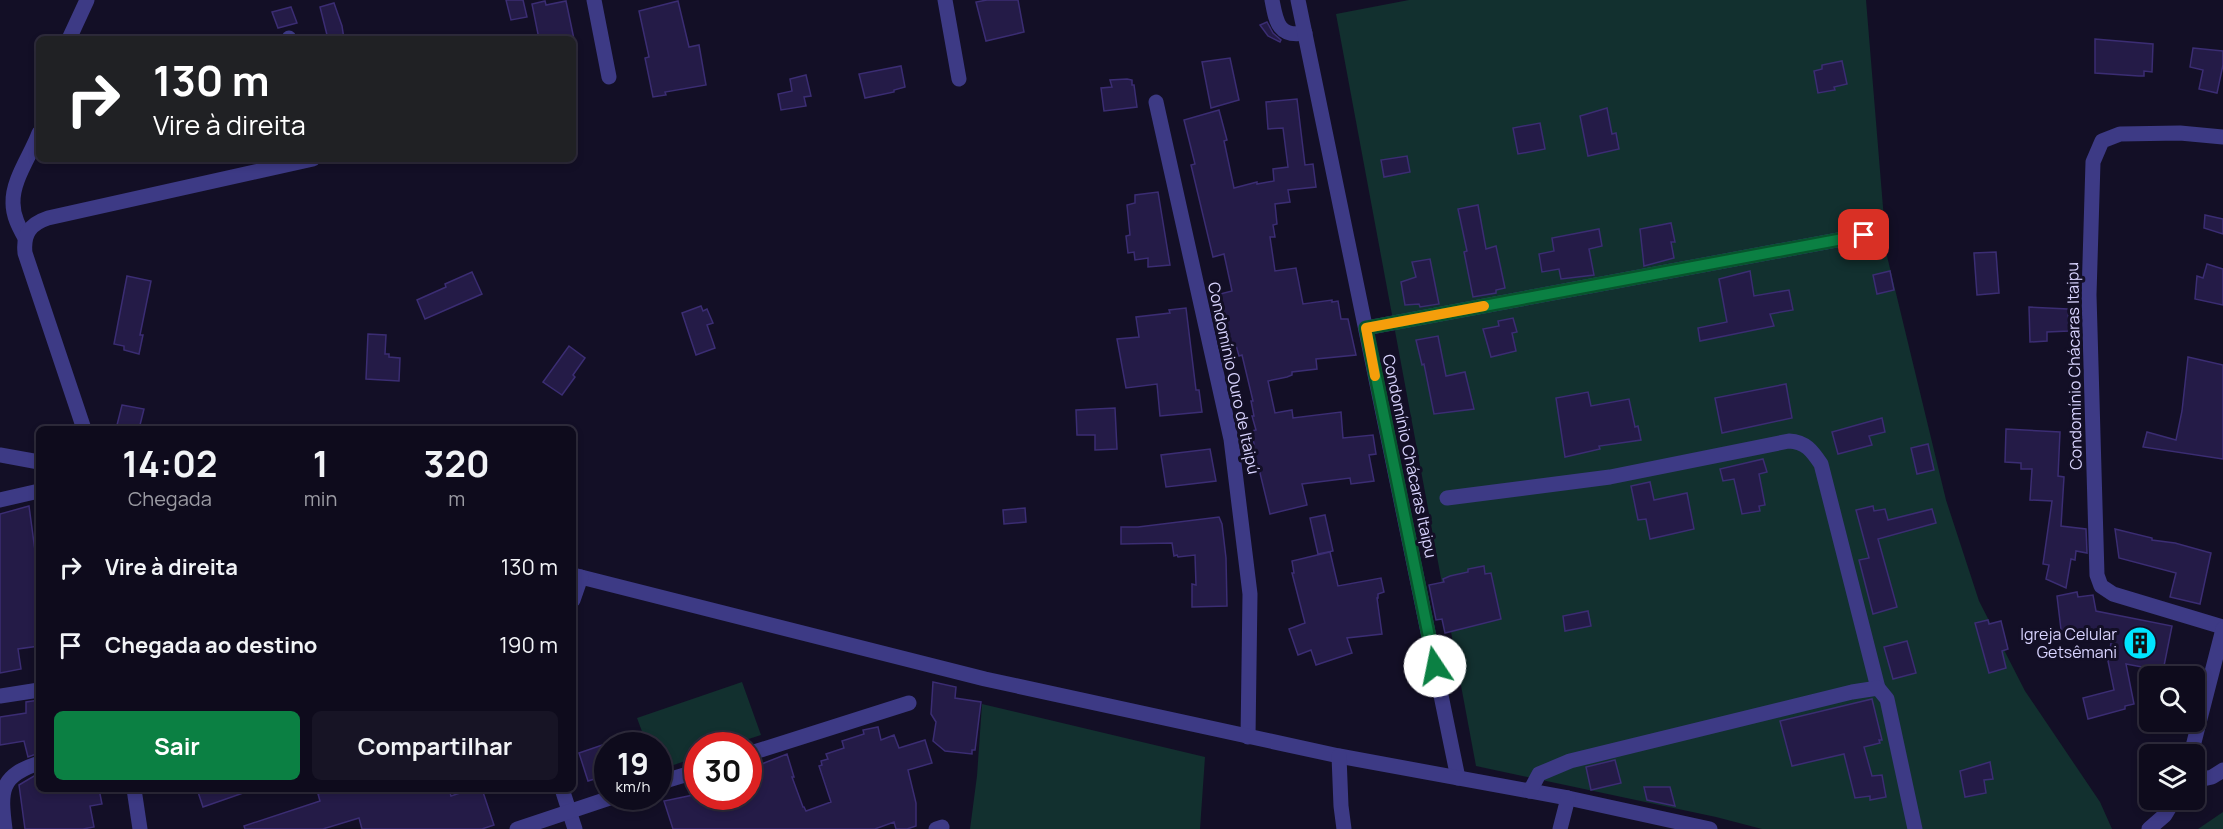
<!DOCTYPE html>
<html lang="pt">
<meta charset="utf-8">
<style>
:root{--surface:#0e0b1c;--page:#171425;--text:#f1f3f6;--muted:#9b9ba3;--line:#2e2b3b;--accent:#0b8043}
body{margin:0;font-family:Manrope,sans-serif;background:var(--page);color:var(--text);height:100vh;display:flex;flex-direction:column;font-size:22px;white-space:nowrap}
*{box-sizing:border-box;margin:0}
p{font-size:20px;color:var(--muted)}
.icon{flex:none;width:33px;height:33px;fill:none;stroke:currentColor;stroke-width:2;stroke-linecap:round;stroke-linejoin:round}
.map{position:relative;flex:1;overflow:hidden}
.side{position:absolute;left:36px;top:426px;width:540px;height:366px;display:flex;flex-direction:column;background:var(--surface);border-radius:9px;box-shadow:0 3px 9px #0003,0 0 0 2px var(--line)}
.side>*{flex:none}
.guide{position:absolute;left:36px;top:36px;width:540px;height:126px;border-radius:9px;box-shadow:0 3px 9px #0003,0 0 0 2px var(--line);background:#202124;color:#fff;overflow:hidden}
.buttons{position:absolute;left:2139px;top:666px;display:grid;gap:12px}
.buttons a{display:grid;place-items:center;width:66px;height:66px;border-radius:9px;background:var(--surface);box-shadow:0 3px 9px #0003,0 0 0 2px var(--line);font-size:30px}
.speed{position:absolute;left:594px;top:732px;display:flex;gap:12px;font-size:30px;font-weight:700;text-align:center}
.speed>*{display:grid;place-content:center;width:78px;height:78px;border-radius:50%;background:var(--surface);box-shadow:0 3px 9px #0003,0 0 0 2px var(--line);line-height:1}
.speed small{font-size:15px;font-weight:400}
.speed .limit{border:9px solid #d22;background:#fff;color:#111}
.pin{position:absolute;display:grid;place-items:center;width:51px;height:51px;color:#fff;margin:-26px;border-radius:12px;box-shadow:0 3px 9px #0006}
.me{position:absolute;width:66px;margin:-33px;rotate:349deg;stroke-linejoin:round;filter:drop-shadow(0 0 4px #0008)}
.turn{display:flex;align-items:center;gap:21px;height:126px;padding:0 18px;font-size:27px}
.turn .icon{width:78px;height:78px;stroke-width:2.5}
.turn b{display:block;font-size:42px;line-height:51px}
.eta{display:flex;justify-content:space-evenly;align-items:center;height:102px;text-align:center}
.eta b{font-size:36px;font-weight:700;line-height:42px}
.primary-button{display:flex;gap:12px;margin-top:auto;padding:12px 18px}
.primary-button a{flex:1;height:69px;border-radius:9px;background:var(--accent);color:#fff;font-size:24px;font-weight:700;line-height:69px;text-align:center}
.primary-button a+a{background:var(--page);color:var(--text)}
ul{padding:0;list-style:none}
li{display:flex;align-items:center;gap:18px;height:78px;padding:0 18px}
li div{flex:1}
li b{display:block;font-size:22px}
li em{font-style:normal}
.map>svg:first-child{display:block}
.green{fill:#12302f}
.building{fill:#241b47;stroke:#3b2d73;stroke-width:1.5}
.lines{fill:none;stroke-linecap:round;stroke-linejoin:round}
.minor{stroke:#3d3a85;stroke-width:15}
.route-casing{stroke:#07532c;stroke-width:15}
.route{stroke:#0b8043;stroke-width:10}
.slow{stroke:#f59e0b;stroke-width:10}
.labels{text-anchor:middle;stroke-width:6;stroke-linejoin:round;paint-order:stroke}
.street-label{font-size:16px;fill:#d9d4ff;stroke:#130f26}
.poi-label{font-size:16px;fill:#d9d4ff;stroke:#130f26;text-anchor:end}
</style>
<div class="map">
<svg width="2223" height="829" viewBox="0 0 2223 829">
<rect width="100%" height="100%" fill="#130f26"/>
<!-- green -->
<g class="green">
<polygon points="1409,0 1866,0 1887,256 1946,500 1979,601 2025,691 2100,802 2112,829 1762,829 1716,817 1476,766 1336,14"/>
<polygon points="742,682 761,735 730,745 698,746 697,757 659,770 658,746 647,745 637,718"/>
<polygon points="982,704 1205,757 1200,829 970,829 977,776"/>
<polygon points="2223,812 2223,829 2198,829"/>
</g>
<!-- building -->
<g class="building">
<polygon points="506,0 523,0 527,17 511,20"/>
<polygon points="987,0 1018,0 1024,32 986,41 976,2"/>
<polygon points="545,1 546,5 566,1 574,39 539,39 532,4"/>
<polygon points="678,1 689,47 699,45 706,85 665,92 666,95 653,97 645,58 649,57 639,11"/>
<polygon points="334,3 342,26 344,39 328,39 320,7"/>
<polygon points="291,7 297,23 278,28 272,12"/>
<polygon points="1267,22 1273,33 1281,40 1280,42 1268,36 1260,25"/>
<polygon points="2095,39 2153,44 2152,72 2144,71 2144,76 2139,76 2095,73"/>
<polygon points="2193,48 2223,51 2223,65 2217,93 2199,89 2203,70 2190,67"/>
<polygon points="1230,58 1239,100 1211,108 1202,62"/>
<polygon points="1842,61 1847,84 1834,87 1835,90 1818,93 1814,71 1822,69 1822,65"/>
<polygon points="901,66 905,87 894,90 894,92 865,98 859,74"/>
<polygon points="806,75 811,96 804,97 806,106 781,110 778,94 792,91 790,79"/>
<polygon points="1127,79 1132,80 1132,85 1134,85 1137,107 1104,111 1101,88 1112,87 1110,80"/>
<polygon points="1297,99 1305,165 1313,164 1316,187 1288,190 1290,202 1275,204 1277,224 1273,225 1275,237 1270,237 1275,271 1296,268 1303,304 1332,300 1332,302 1338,301 1341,319 1348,319 1356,355 1316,359 1317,369 1292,372 1292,375 1287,377 1268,381 1275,413 1292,410 1293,418 1341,412 1343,438 1373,435 1376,454 1369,455 1374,481 1351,484 1350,478 1302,484 1307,505 1270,514 1260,473 1253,474 1247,446 1254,444 1251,431 1256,430 1252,416 1254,416 1251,401 1253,401 1242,355 1239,356 1236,345 1231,346 1220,294 1232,291 1224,254 1213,257 1191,165 1195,164 1184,120 1219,110 1227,140 1224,141 1234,188 1257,182 1257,184 1274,181 1273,169 1288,167 1283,128 1268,129 1266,102"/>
<polygon points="1607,108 1612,134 1616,133 1619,149 1588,156 1580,116"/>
<polygon points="1540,123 1545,149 1518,154 1513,128"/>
<polygon points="1407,156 1410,172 1384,177 1381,160"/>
<polygon points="1158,192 1170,265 1148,267 1148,258 1135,260 1134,252 1128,253 1126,236 1130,235 1127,205 1135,203 1135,195"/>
<polygon points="1478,205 1486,249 1496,246 1505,288 1496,290 1496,293 1473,297 1464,252 1467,251 1458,209"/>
<polygon points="2205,215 2223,219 2223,234 2204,228"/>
<polygon points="1671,223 1675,242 1671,242 1674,258 1644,266 1640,229"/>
<polygon points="1599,229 1602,246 1589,249 1594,275 1561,279 1559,269 1542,272 1539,254 1554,251 1552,238"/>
<polygon points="1996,252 1999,293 1977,295 1974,253"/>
<polygon points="1430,259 1439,304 1420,307 1419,304 1405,305 1401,282 1416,277 1412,262"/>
<polygon points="2207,264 2223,269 2223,305 2195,299 2197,276 2203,278"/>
<polygon points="1750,271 1754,296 1789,290 1793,310 1770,314 1774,326 1700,341 1698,328 1727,322 1719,279"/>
<polygon points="1890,271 1894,290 1877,294 1873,275"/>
<polygon points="472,272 482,294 425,319 417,300 446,287 445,284"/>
<polygon points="127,276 151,281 140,335 143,335 139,354 124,350 124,346 114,344"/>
<polygon points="701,306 703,311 707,309 713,323 707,325 715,348 696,355 682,313"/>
<polygon points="2029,307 2068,309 2069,331 2047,332 2047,341 2030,342"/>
<polygon points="1186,308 1196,390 1199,390 1202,412 1160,416 1157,384 1126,388 1117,339 1139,337 1136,317 1170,313 1169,310"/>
<polygon points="1513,318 1517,332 1512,333 1516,351 1491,357 1483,329 1499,326 1498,321"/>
<polygon points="368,334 386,335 385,354 389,354 389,357 400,358 399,381 366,379"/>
<polygon points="1438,336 1446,376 1465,372 1474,409 1434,414 1424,364 1422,365 1416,340"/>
<polygon points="569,346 585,358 573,375 575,377 562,395 543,382"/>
<polygon points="2188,357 2223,365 2223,459 2143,447 2147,432 2176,440 2182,411"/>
<polygon points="1786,384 1792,418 1722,433 1715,398"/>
<polygon points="1588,392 1591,406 1629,399 1635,427 1638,426 1641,440 1599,446 1600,449 1565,457 1556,398"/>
<polygon points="122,405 144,409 139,429 116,429"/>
<polygon points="1115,408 1117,449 1095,450 1095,435 1077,435 1076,410"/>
<polygon points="1882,418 1885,432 1869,436 1872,445 1838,454 1832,432"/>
<polygon points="2006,429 2060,432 2058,476 2064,477 2061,526 2086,529 2087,553 2076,551 2075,560 2071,559 2066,588 2046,579 2049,565 2043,564 2052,501 2030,500 2032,469 2021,469 2021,463 2005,462"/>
<polygon points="1928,444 1934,470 1917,474 1911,448"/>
<polygon points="1210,449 1216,481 1166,487 1161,455"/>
<polygon points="1763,459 1767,472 1759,474 1765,505 1759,506 1760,511 1742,514 1734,479 1723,481 1720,469"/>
<polygon points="1650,482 1654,500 1687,493 1694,529 1650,539 1646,519 1638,520 1631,486"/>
<polygon points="29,506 36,558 39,557 39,646 18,649 21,669 0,673 0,514"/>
<polygon points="1873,506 1874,511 1885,509 1888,520 1932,509 1936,523 1878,539 1897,607 1873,614 1859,560 1869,558 1856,510"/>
<polygon points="1025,508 1026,522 1004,524 1003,510"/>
<polygon points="1325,515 1333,551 1318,554 1310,518"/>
<polygon points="1219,517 1222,524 1226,558 1227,606 1192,607 1192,584 1196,585 1195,555 1178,557 1177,555 1174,556 1172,543 1121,544 1121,527 1138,527"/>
<polygon points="2115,529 2152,538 2152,540 2175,543 2211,553 2200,604 2170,597 2176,573 2119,558"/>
<polygon points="1330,552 1338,586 1381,578 1384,592 1378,594 1378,598 1377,598 1382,634 1347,638 1352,653 1316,665 1311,650 1298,655 1289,629 1305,623 1292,573 1294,573 1292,561"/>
<polygon points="1484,566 1485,574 1491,573 1501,619 1445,633 1442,619 1436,620 1429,585 1444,582 1443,579 1450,576 1468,572 1468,569"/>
<polygon points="2077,592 2078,597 2093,595 2096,611 2172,626 2163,671 2126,664 2134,704 2125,706 2125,709 2088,719 2083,698 2114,690 2108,661 2113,631 2062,638 2057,596"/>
<polygon points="1588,611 1591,626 1565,631 1563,616"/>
<polygon points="1988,620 1989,624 2001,621 2008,649 2002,651 2006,668 1989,673 1975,623"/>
<polygon points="1907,641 1916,673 1893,679 1884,647"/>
<polygon points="933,682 956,687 955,698 981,702 975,750 972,750 972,754 945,751 933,741 936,722 931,714"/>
<polygon points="1872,699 1882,740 1879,740 1880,743 1864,747 1872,776 1882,775 1886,797 1870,800 1870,796 1855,798 1844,754 1792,766 1780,721"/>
<polygon points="39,700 39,753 28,757 24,741 0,745 0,717 26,713 26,702"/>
<polygon points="878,727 881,740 894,735 899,748 925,740 932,763 908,770 916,803 916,826 907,829 896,829 894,822 875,829 673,829 664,801 698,794 698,796 748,796 748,781 757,779 754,767 787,754 794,777 792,777 803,807 804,807 806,811 831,802 819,766 822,765 821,761 828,759 826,754 844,748 842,741 864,734 863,730"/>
<polygon points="608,743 608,775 588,781 579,753"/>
<polygon points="1615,760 1621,783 1591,790 1586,767"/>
<polygon points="1990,762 1993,779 1984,780 1986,793 1965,797 1960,771"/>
<polygon points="39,773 39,789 99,789 102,804 90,806 94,827 83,829 25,829 19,785"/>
<polygon points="1644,787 1670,787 1675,806 1647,800"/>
<polygon points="197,789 249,789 249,791 203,807"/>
<polygon points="333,789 449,789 451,796 472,789 482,789 494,825 482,829 362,829 359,818 323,829 245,829 244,826 320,801 318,794"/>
</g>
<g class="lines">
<!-- minor -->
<g class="minor">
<polyline points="594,0 609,77"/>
<polyline points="945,0 959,79"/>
<path d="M1272 0C1276 21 1278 38 1305 33"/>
<polyline points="1298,0 1458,778"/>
<polyline points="289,38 289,39"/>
<polyline points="69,39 87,0"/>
<polyline points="1156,102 1231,439 1250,594 1248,737"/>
<polyline points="2223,137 2180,133 2120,134 2102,141 2093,162 2089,295 2097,575 2101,586 2113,594 2223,627"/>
<path d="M25 238C19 227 13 216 13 203 12 180 31 155 39 133"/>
<polyline points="1366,328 1864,235"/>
<path d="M84 429 25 253C23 234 30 224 48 218L313 159"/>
<polyline points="0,455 39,462"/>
<path d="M1447 498 1610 477 1789 441C1806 442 1812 451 1821 464L1878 688"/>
<polyline points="0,500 39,491"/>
<polyline points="573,575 985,679 1339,756 1568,798 1710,829"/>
<polyline points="573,600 581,577"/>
<polyline points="0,696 39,690"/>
<polyline points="748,754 909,703"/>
<polyline points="2191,754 2223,629"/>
<polyline points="1339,756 1341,806 1344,829"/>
<polyline points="2194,781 2212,777 2223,770"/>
<polyline points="658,783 698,771"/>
<polyline points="134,789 140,829"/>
<polyline points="562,789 575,829"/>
<polyline points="1530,791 1539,774 1570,761 1852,692 1878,688 1887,699 1915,829"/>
<path d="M5 829C0 790 0 776 39 763"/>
<polyline points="517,829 616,796"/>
<polyline points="936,829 942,827"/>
<polyline points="1560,829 1568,798"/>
<polyline points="2149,829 2165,815 2174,800"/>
</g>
</g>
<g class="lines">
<defs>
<polyline id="route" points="1435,666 1366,328 1864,235"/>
</defs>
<!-- route casing -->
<use href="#route" class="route-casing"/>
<!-- route -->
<use href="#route" class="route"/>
<!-- slow -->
<polyline class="slow" points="1375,376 1366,328 1484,306"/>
</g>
<!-- icons -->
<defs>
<symbol id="building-disc" viewBox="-11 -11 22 22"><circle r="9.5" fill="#00e5ff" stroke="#130f26"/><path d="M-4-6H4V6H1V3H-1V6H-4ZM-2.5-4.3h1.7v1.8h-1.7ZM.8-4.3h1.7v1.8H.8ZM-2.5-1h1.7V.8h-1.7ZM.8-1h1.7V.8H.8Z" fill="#111"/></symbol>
</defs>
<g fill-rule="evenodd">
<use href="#building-disc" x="2121" y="624" width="38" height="38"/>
</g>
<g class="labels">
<!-- street labels -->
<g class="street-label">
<text transform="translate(2074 366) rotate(-91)" y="6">Condomínio Chácaras Itaipu</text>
<text transform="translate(1234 378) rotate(78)" y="6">Condomínio Ouro de Itaipú</text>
<text transform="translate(1410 456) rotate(78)" y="6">Condomínio Chácaras Itaipu</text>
</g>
<!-- poi labels -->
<g class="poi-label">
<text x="2117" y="640">Igreja Celular<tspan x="2117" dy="18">Getsêmani</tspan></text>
</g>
</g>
</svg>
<div class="buttons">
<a><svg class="icon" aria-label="search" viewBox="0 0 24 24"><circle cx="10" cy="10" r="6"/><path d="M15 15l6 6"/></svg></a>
<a><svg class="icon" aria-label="layers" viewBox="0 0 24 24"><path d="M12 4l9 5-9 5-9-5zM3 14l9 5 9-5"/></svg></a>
</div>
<div class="speed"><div>19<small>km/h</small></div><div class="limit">30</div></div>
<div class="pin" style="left:1864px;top:235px;background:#d93025"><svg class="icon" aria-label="arrive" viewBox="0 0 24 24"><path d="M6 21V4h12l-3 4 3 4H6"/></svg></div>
<svg class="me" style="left:1435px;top:666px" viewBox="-20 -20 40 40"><circle r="19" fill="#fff"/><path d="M0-13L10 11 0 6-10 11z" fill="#0b8043"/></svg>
<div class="guide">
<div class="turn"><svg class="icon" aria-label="right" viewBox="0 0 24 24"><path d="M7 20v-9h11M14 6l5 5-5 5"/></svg><div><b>130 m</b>Vire à direita</div></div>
</div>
<section class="side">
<div class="eta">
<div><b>14:02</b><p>Chegada</p></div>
<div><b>1</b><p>min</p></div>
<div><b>320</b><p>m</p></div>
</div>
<ul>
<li><svg class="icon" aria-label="right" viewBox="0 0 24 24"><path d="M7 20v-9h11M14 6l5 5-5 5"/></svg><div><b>Vire à direita</b></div><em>130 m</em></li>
<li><svg class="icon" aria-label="arrive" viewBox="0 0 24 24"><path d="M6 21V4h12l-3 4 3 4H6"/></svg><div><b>Chegada ao destino</b></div><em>190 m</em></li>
</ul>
<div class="primary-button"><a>Sair</a><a>Compartilhar</a></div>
</section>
</div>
